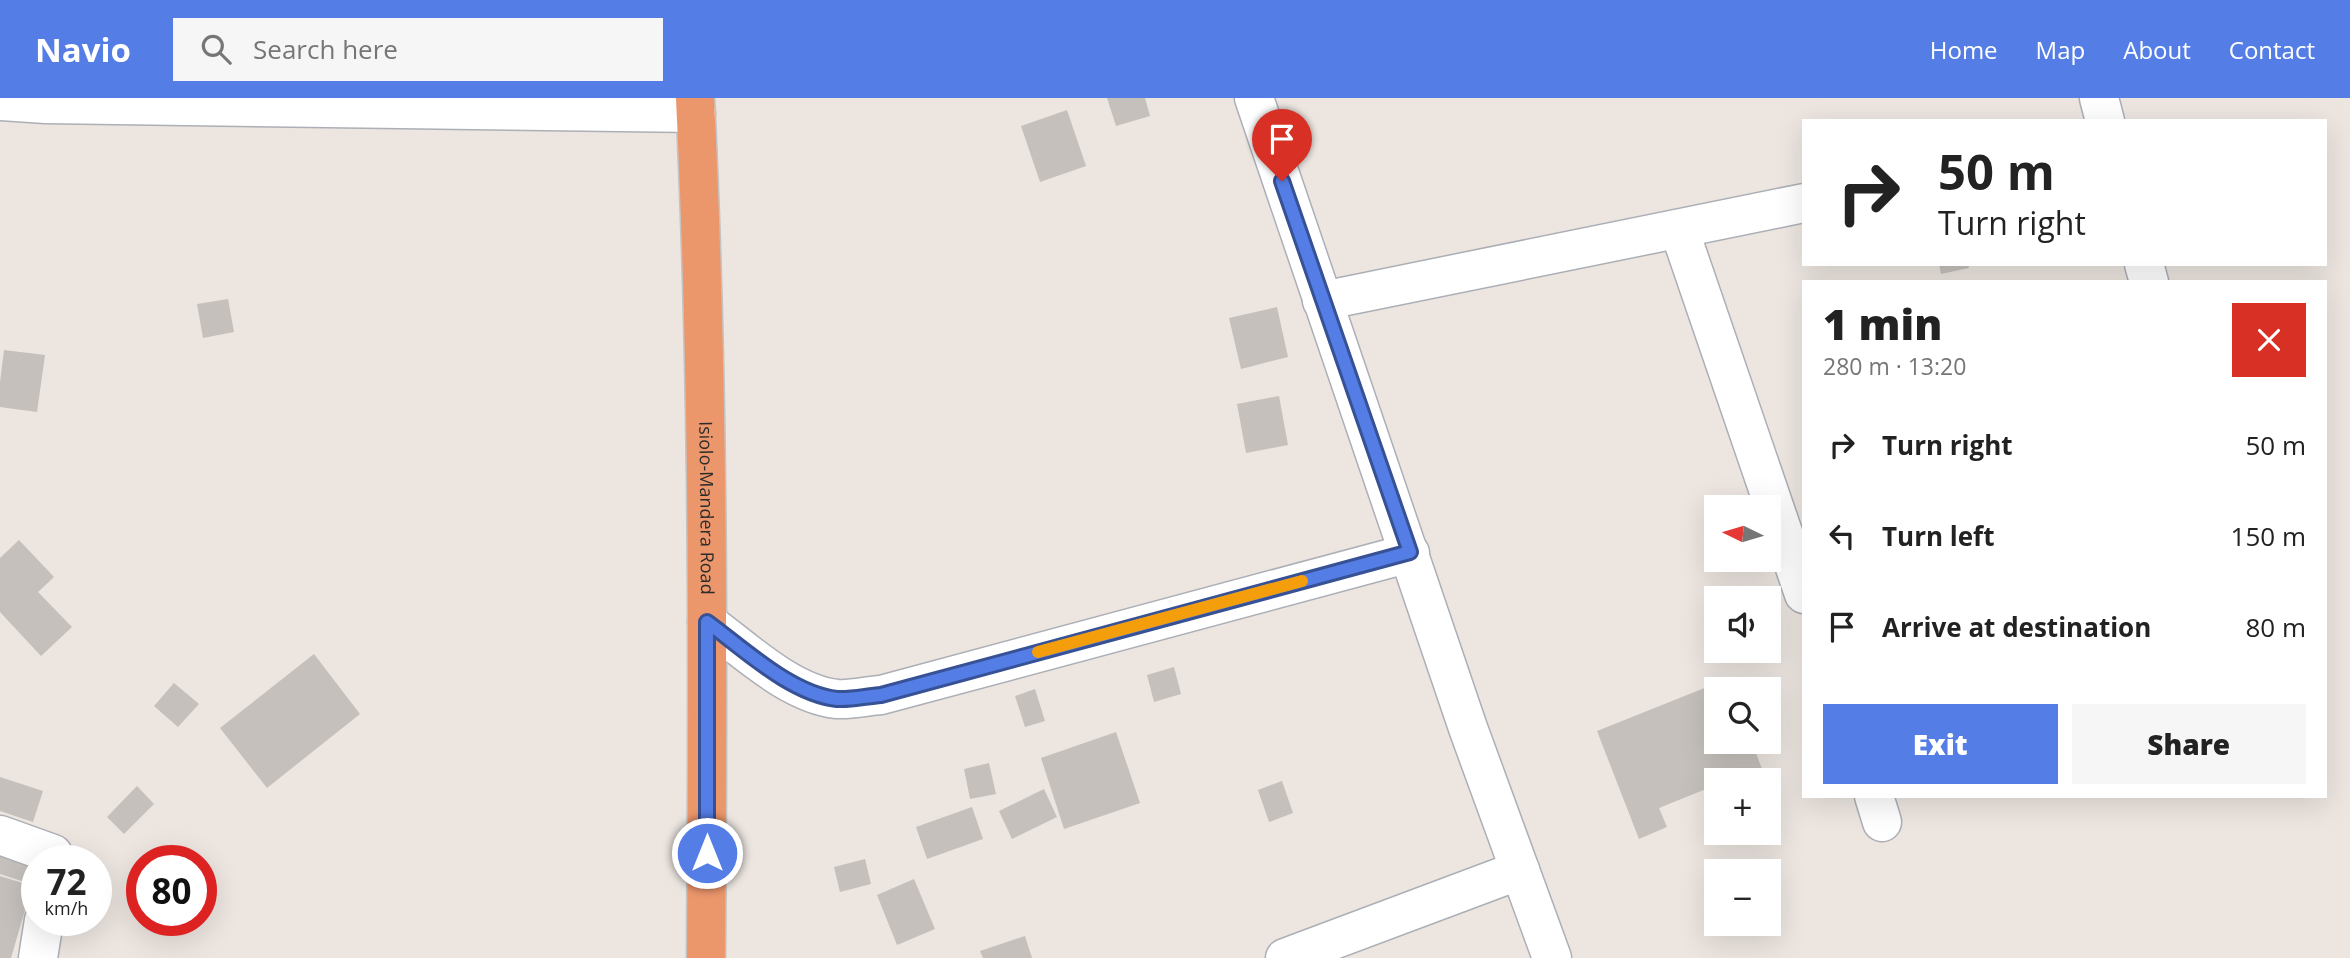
<!DOCTYPE html>
<meta charset="utf-8">
<style>
:root{--surface:#fff;--page:#f6f6f6;--text:#222;--muted:#767676;--accent:#547de5}
body{margin:0;font-family:"Open Sans",sans-serif;background:var(--page);color:var(--text);height:100vh;display:flex;flex-direction:column;font-size:26px;white-space:nowrap}
*{box-sizing:border-box;margin:0}
p{font-size:23px;color:var(--muted)}
.icon{flex:none;width:38px;height:38px;fill:none;stroke:currentColor;stroke-width:2;stroke-linecap:round;stroke-linejoin:round}
.map{position:relative;flex:1;overflow:hidden}
.details{position:absolute;left:1802px;top:182px;width:525px;height:518px;display:flex;flex-direction:column;background:var(--surface);border-radius:0px;box-shadow:0 7px 28px #0002}
.details>*{flex:none}
.top-card{position:absolute;left:1802px;top:21px;width:525px;height:147px;border-radius:0px;box-shadow:0 7px 28px #0002;background:#fff;color:var(--text);overflow:hidden}
.needle{width:46px;rotate:275deg}
.fabs{position:absolute;left:1704px;top:397px;display:grid;gap:14px}
.fabs a{display:grid;place-items:center;width:77px;height:77px;border-radius:0px;background:var(--surface);box-shadow:0 7px 28px #0002;font-size:35px}
.speed{position:absolute;left:21px;top:747px;display:flex;gap:14px;font-size:35px;font-weight:700;text-align:center}
.speed>*{display:grid;place-content:center;width:91px;height:91px;border-radius:50%;background:var(--surface);box-shadow:0 7px 28px #0002;line-height:1}
.speed small{font-size:18px;font-weight:400}
.speed .limit{border:10px solid #d22;background:#fff;color:#111}
.pin{position:absolute;display:grid;place-items:center;width:60px;height:60px;color:#fff;margin:-72px -30px;border-radius:50% 50% 50% 0;rotate:-45deg;box-shadow:0 0 7px #0007}
.pin .icon{rotate:45deg}
.me{position:absolute;width:77px;margin:-38px;rotate:0deg;stroke-linejoin:round;filter:drop-shadow(0 0 5px #0008)}
.turn{display:flex;align-items:center;gap:24px;height:147px;padding:0 21px;font-size:32px}
.turn .icon{width:91px;height:91px;stroke-width:2.5}
.turn b{display:block;font-size:49px;line-height:60px}
.round{display:grid;place-items:center;flex:none;width:74px;height:74px;border-radius:0px;background:var(--page)}
.summary{display:flex;align-items:center;justify-content:space-between;height:119px;padding:0 21px}
h1{font-size:42px;font-weight:800;line-height:52px}
.button{display:flex;gap:14px;margin-top:auto;padding:14px 21px}
.button a{flex:1;height:80px;border-radius:0px;background:var(--accent);color:#fff;font-size:28px;font-weight:800;line-height:80px;text-align:center}
.button a+a{background:var(--page);color:var(--text)}
ul{padding:0;list-style:none}
li{display:flex;align-items:center;gap:21px;height:91px;padding:0 21px}
li div{flex:1}
li b{display:block;font-size:26px}
li em{font-style:normal}
header{display:flex;align-items:center;gap:42px;box-sizing:border-box;height:98px;padding:0 35px;background:var(--accent);color:#fff}
header strong{font-size:33px}
nav{display:flex;gap:38px;margin-inline-start:auto;font-size:24px}
.search{width:490px;height:63px;background:var(--page);display:flex;align-items:center;gap:18px;box-sizing:border-box;padding:0 24px;border-radius:0px;color:var(--muted);font-size:26px}
.map>svg:first-child{display:block}
.building{fill:#c5c0bb}
.lines{fill:none;stroke-linecap:round;stroke-linejoin:round}
.minor-casing{stroke:#acafb6;stroke-width:41}
.highway-casing{stroke:#c4c4c4;stroke-width:41}
.minor{stroke:#fff;stroke-width:38}
.highway{stroke:#ec966b;stroke-width:38}
.route-casing{stroke:#375195;stroke-width:18}
.route{stroke:#547de5;stroke-width:12}
.slow{stroke:#f59e0b;stroke-width:12}
.labels{text-anchor:middle;stroke-width:7;stroke-linejoin:round;paint-order:stroke}
.street-label{font-size:18px;fill:#2c2c2c;stroke:#fff}
</style>
<header>
<strong>Navio</strong>
<div class="search"><svg class="icon" aria-label="search" viewBox="0 0 24 24"><circle cx="10" cy="10" r="6"/><path d="M15 15l6 6"/></svg>Search here</div>
<nav><a>Home</a><a>Map</a><a>About</a><a>Contact</a></nav>
</header>
<div class="map">
<svg width="2350" height="860" viewBox="0 0 2350 860">
<rect width="100%" height="100%" fill="#ece5e0"/>
<!-- building -->
<g class="building">
<polygon points="1107,0 1145,0 1150,18 1116,28"/>
<polygon points="1067,12 1086,68 1040,84 1021,28"/>
<polygon points="1939,166 1968,166 1969,170 1941,176"/>
<polygon points="228,201 234,234 203,240 197,206"/>
<polygon points="1277,209 1288,259 1241,271 1229,220"/>
<polygon points="4,252 45,257 37,314 0,309 0,284"/>
<polygon points="1279,298 1288,347 1246,355 1237,306"/>
<polygon points="19,442 54,479 38,494 72,529 41,558 0,514 0,460"/>
<polygon points="314,556 360,616 267,690 220,630"/>
<polygon points="1174,569 1181,596 1154,604 1147,577"/>
<polygon points="1727,581 1731,592 1717,592 1717,644 1752,644 1766,682 1717,682 1717,702 1711,689 1659,710 1667,729 1639,741 1597,633"/>
<polygon points="174,585 199,606 178,629 154,608"/>
<polygon points="1035,591 1045,623 1025,629 1015,598"/>
<polygon points="1116,634 1140,705 1064,731 1041,660"/>
<polygon points="989,665 996,696 970,701 964,671"/>
<polygon points="0,679 43,693 33,724 0,713"/>
<polygon points="1282,683 1293,715 1269,724 1258,692"/>
<polygon points="137,688 154,706 124,736 107,719"/>
<polygon points="1044,691 1057,719 1012,741 999,713"/>
<polygon points="972,709 983,741 927,761 916,729"/>
<polygon points="0,746 37,758 28,785 0,776"/>
<polygon points="865,761 871,786 840,794 834,769"/>
<polygon points="0,778 32,788 11,860 0,860"/>
<polygon points="914,781 935,831 897,847 877,797"/>
<polygon points="1025,838 1032,860 983,860 980,853"/>
</g>
<g class="lines">
<defs>
<g id="minor">
<polyline points="1254,0 1468,630 1552,860"/>
<polyline points="2099,0 2105,23"/>
<polyline points="0,3 46,6 696,15"/>
<polyline points="1679,131 1804,496"/>
<polyline points="2144,166 2149,184"/>
<polyline points="1322,203 1804,105"/>
<path d="M707 524C744 551 790 596 837 601 851 602 867 598 881 597L1410 455"/>
<polyline points="1874,698 1882,724"/>
<polyline points="0,737 53,756 50,763"/>
<polyline points="38,860 44,822"/>
<polyline points="1285,860 1520,772"/>
</g>
<g id="highway">
<path id="s1" d="M695 0C709 286 708 574 706 860"/>
</g>
</defs>
<!-- minor casing -->
<use href="#minor" class="minor-casing"/>
<!-- highway casing -->
<use href="#highway" class="highway-casing"/>
<!-- minor -->
<use href="#minor" class="minor"/>
<!-- highway -->
<use href="#highway" class="highway"/>
</g>
<g class="lines">
<defs>
<path id="route" d="M707 755V524C744 551 791 596 837 601 851 602 867 598 881 597L1410 454 1282 83"/>
</defs>
<!-- route casing -->
<use href="#route" class="route-casing"/>
<!-- route -->
<use href="#route" class="route"/>
<!-- slow -->
<polyline class="slow" points="1038,554 1302,483"/>
</g>
<g class="labels">
<!-- street labels -->
<g class="street-label">
<text dy="6" stroke="none"><textPath href="#s1" startOffset="410">Isiolo-Mandera Road</textPath></text>
</g>
</g>
</svg>
<div class="fabs">
<a><svg class="needle" viewBox="-14 -14 28 28"><path d="M0-13l5 13h-10z" fill="#e53935"/><path d="M0 13l5-13h-10z" fill="#767676"/></svg></a>
<a><svg class="icon" aria-label="sound" viewBox="0 0 24 24"><path d="M4 9h4l5-4v14l-5-4H4zM17 9q2 3 0 6"/></svg></a>
<a><svg class="icon" aria-label="search" viewBox="0 0 24 24"><circle cx="10" cy="10" r="6"/><path d="M15 15l6 6"/></svg></a>
<a>+</a>
<a>−</a>
</div>
<div class="speed"><div>72<small>km/h</small></div><div class="limit">80</div></div>
<div class="pin" style="left:1282px;top:83px;background:#d93025"><svg class="icon" aria-label="arrive" viewBox="0 0 24 24"><path d="M6 21V4h12l-3 4 3 4H6"/></svg></div>
<svg class="me" style="left:707px;top:755px" viewBox="-20 -20 40 40"><circle r="17" fill="#547de5" stroke="#fff" stroke-width="3"/><path d="M0-11L8 9 0 5-8 9z" fill="#fff"/></svg>
<div class="top-card">
<div class="turn"><svg class="icon" aria-label="right" viewBox="0 0 24 24"><path d="M7 20v-9h11M14 6l5 5-5 5"/></svg><div><b>50 m</b>Turn right</div></div>
</div>
<section class="details">
<div class="summary"><div><h1>1 min</h1><p>280 m · 13:20</p></div><a class="round" style="background:#d93025;color:#fff"><svg class="icon" aria-label="close" viewBox="0 0 24 24"><path d="M6 6l12 12M18 6L6 18"/></svg></a></div>
<ul>
<li><svg class="icon" aria-label="right" viewBox="0 0 24 24"><path d="M7 20v-9h11M14 6l5 5-5 5"/></svg><div><b>Turn right</b></div><em>50 m</em></li>
<li><svg class="icon" aria-label="left" viewBox="0 0 24 24"><path d="M17 20v-9H6M10 6l-5 5 5 5"/></svg><div><b>Turn left</b></div><em>150 m</em></li>
<li><svg class="icon" aria-label="arrive" viewBox="0 0 24 24"><path d="M6 21V4h12l-3 4 3 4H6"/></svg><div><b>Arrive at destination</b></div><em>80 m</em></li>
</ul>
<div class="button"><a>Exit</a><a>Share</a></div>
</section>
</div>
